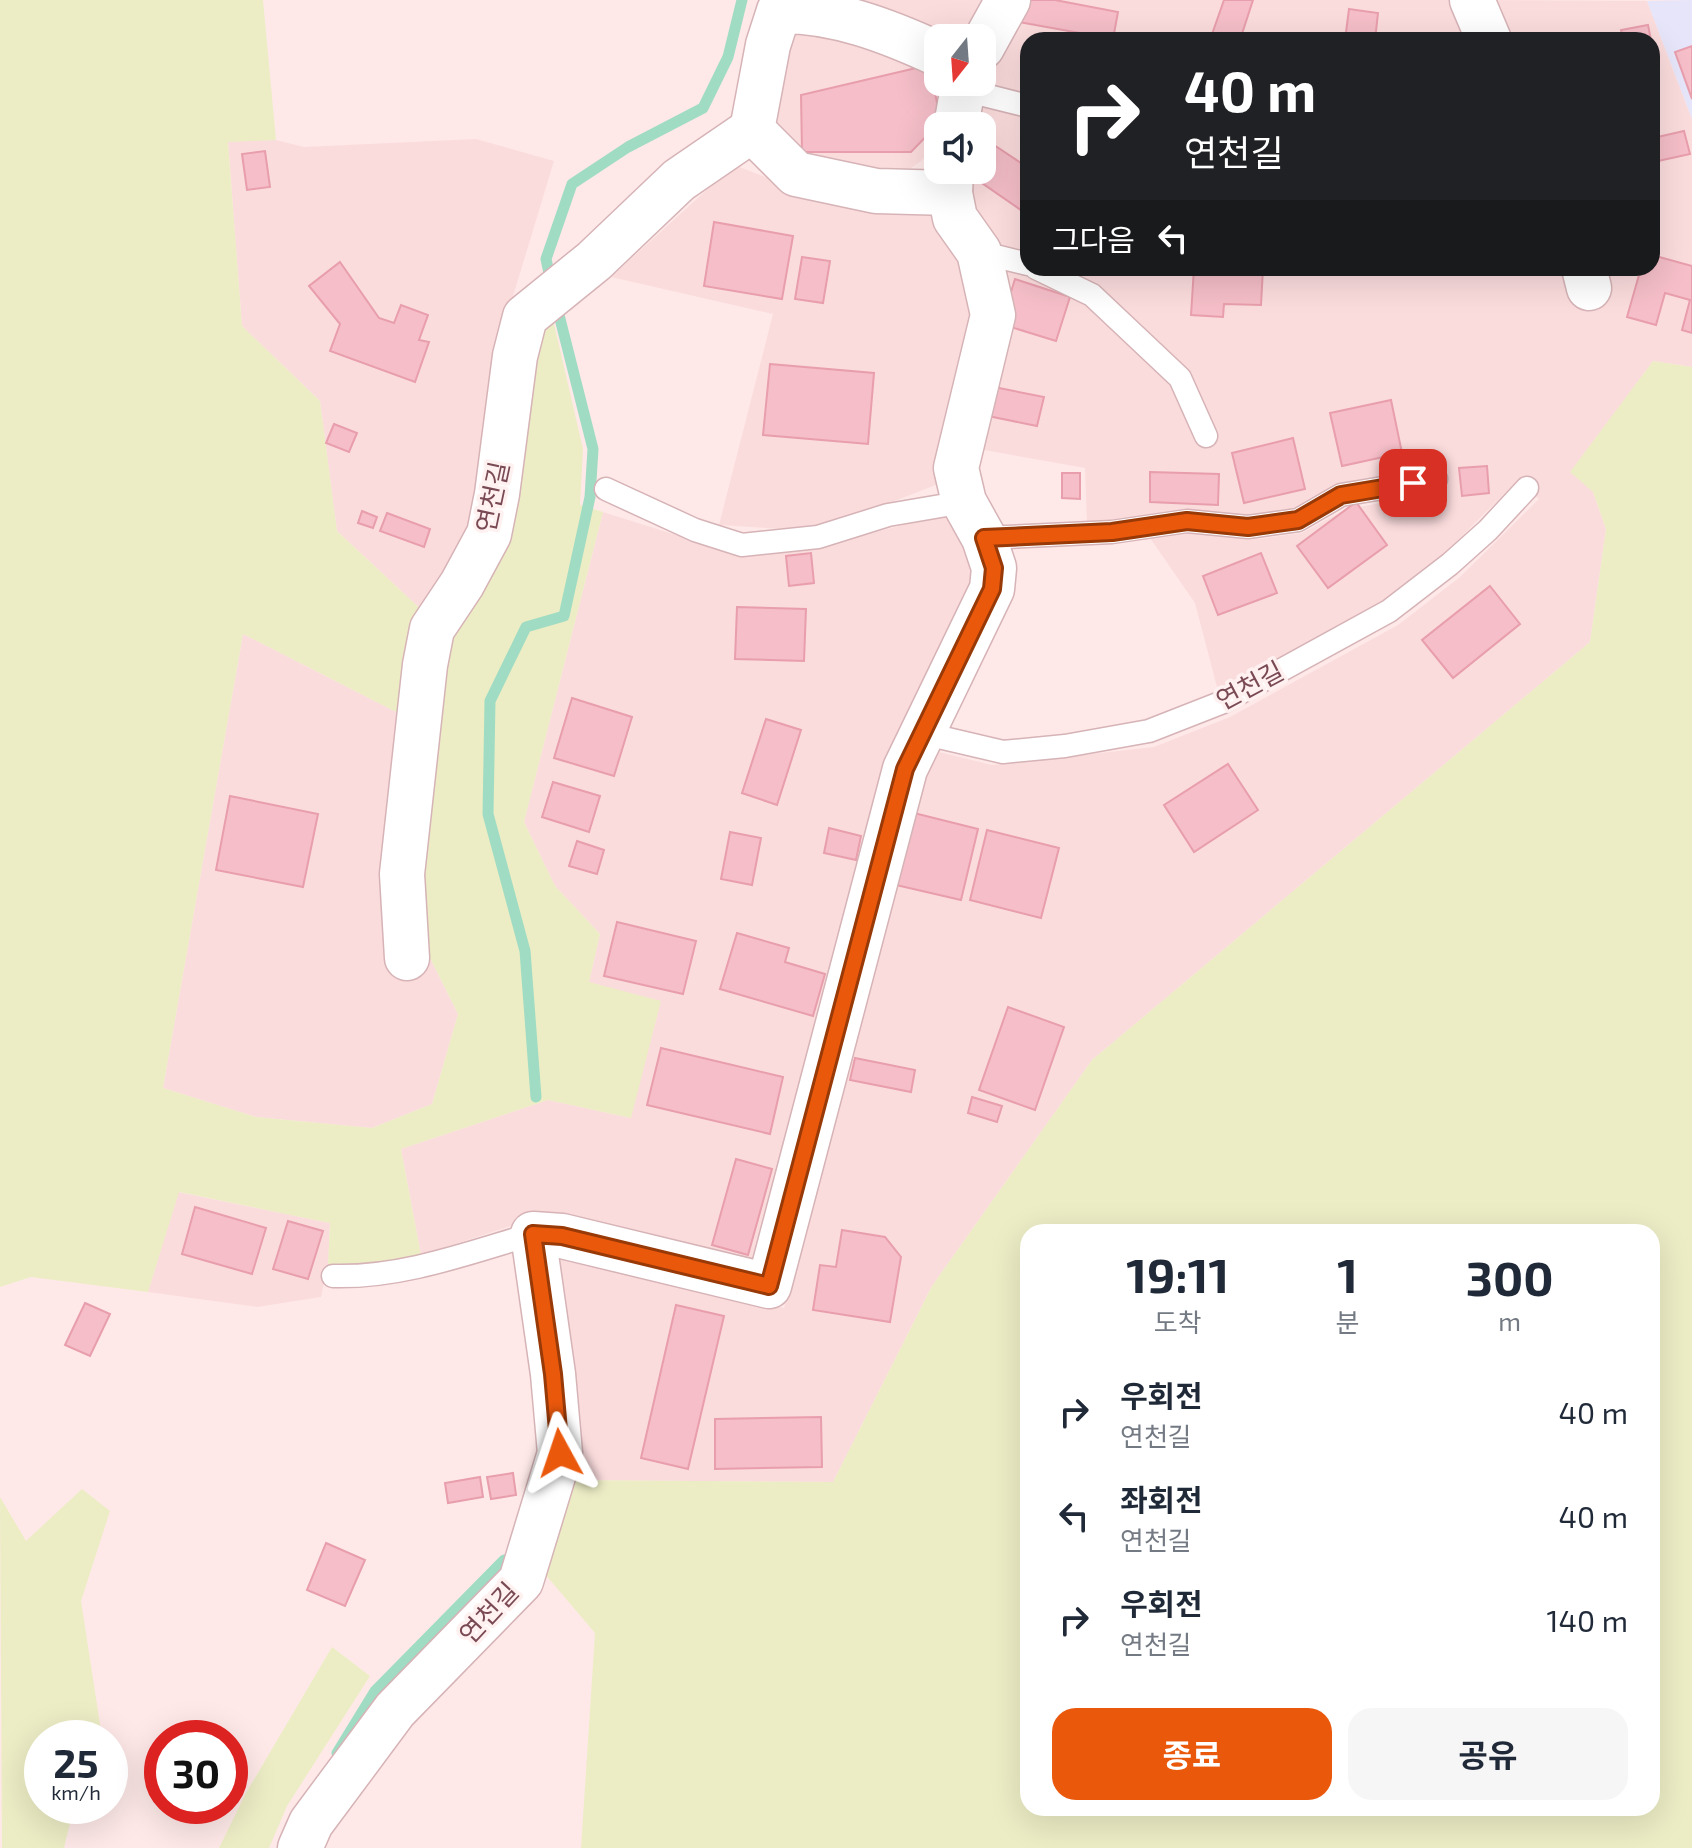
<!DOCTYPE html>
<html lang="ko">
<meta charset="utf-8">
<style>
:root{--surface:#fff;--page:#f6f6f7;--text:#1f2937;--muted:#747a83;--accent:#ea580c}
body{margin:0;font-family:"Exo 2","Noto Sans KR",sans-serif;background:var(--page);color:var(--text);height:100vh;display:flex;flex-direction:column;font-size:30px;white-space:nowrap}
*{box-sizing:border-box;margin:0}
p{font-size:26px;color:var(--muted)}
.icon{flex:none;width:44px;height:44px;fill:none;stroke:currentColor;stroke-width:2;stroke-linecap:round;stroke-linejoin:round}
.map{position:relative;flex:1;overflow:hidden}
.panel{position:absolute;left:1020px;top:1224px;width:640px;height:592px;display:flex;flex-direction:column;background:var(--surface);border-radius:24px;box-shadow:0 8px 32px #0002}
.panel>*{flex:none}
.top-card{position:absolute;left:1020px;top:32px;width:640px;height:244px;border-radius:24px;box-shadow:0 8px 32px #0002;background:#202124;color:#fff;overflow:hidden}
.needle{width:52px;rotate:197deg}
.controls{position:absolute;left:924px;top:24px;display:grid;gap:16px}
.controls a{display:grid;place-items:center;width:72px;height:72px;border-radius:16px;background:var(--surface);box-shadow:0 8px 32px #0002;font-size:40px}
.speed{position:absolute;left:24px;top:1720px;display:flex;gap:16px;font-size:40px;font-weight:700;text-align:center}
.speed>*{display:grid;place-content:center;width:104px;height:104px;border-radius:50%;background:var(--surface);box-shadow:0 8px 32px #0002;line-height:1}
.speed small{font-size:20px;font-weight:400}
.speed .limit{border:12px solid #d22;background:#fff;color:#111}
.pin{position:absolute;display:grid;place-items:center;width:68px;height:68px;color:#fff;margin:-34px;border-radius:16px;box-shadow:0 4px 12px #0006}
.me{position:absolute;width:88px;margin:-44px;rotate:355deg;stroke-linejoin:round;filter:drop-shadow(0 0 6px #0008)}
.turn{display:flex;align-items:center;gap:28px;height:168px;padding:0 32px;font-size:36px}
.turn .icon{width:104px;height:104px;stroke-width:2.5}
.turn b{display:block;font-size:56px;line-height:68px}
.then{display:flex;align-items:center;height:76px;padding:0 32px;background:#0003;gap:16px;font-size:30px}
.eta{display:flex;justify-content:space-evenly;align-items:center;height:136px;text-align:center}
.eta b{font-size:48px;font-weight:700;line-height:56px}
.cta{display:flex;gap:16px;margin-top:auto;padding:16px 32px}
.cta a{flex:1;height:92px;border-radius:24px;background:var(--accent);color:#fff;font-size:32px;font-weight:700;line-height:92px;text-align:center}
.cta a+a{background:var(--page);color:var(--text)}
ul{padding:0;list-style:none}
li{display:flex;align-items:center;gap:24px;height:104px;padding:0 32px}
li div{flex:1}
li b{display:block;font-size:30px}
li em{font-style:normal}
.map>svg:first-child{display:block}
.residential{fill:#fbdcdd}
.education{fill:#e6e5fa}
.green{fill:#ecedc5;fill-rule:evenodd}
.lines{fill:none;stroke-linecap:round;stroke-linejoin:round}
.stream{stroke:#a0dcc3;stroke-width:11}
.building{fill:#f5bec8;stroke:#e89eac;stroke-width:2}
.lane-casing{stroke:#d6b3b6;stroke-width:25}
.street-casing{stroke:#d6b3b6;stroke-width:47}
.lane{stroke:#fff;stroke-width:22}
.street{stroke:#fff;stroke-width:44}
.route-casing{stroke:#983908;stroke-width:20}
.route{stroke:#ea580c;stroke-width:14}
.labels{text-anchor:middle;stroke-width:7;stroke-linejoin:round;paint-order:stroke}
.street-label{font-size:26px;fill:#7a4a54;stroke:#fff1f0}
</style>
<div class="map">
<svg width="1692" height="1848" viewBox="0 0 1692 1848">
<rect width="100%" height="100%" fill="#fee9e8"/>
<!-- residential -->
<g class="residential">
<polygon points="783,0 997,0 970,38 938,38"/>
<polygon points="1018,0 1460,0 1476,40 1028,40 1028,95 982,82"/>
<polygon points="1483,0 1647,1 1692,119 1692,367 1653,361 1593,492 1606,529 1590,642 1092,1060 932,1286 833,1482 566,1480 549,1261 568,1257 784,1308 917,771 939,752 992,765 1154,747 1230,717 1398,625 1460,577 1539,499 1518,480 1442,556 1383,602 1218,691 1195,603 1150,538 1190,532 1249,540 1302,533 1346,509 1439,493 1435,471 1295,512 1248,518 1087,525 1085,468 967,447 992,263 1087,302 1187,373 1056,268 1652,268 1652,40 1501,40"/>
<polygon points="796,24 938,66 938,82 944,82 938,140 921,161 897,178 792,158 759,128"/>
<polygon points="989,104 1028,115 1028,255 984,244 964,170 982,170 982,126 975,126 979,112"/>
<polygon points="476,139 554,161 507,316 481,528 427,615 337,531 320,401 242,326 228,141 276,140 304,147"/>
<polygon points="734,165 796,189 942,212 979,307 941,483 817,531 719,525 773,314 611,277"/>
<polygon points="603,512 743,556 812,548 951,513 968,544 975,585 757,1266 514,1225 421,1255 401,1149 548,1100 631,1118 589,982 600,934 555,886 524,822"/>
<polygon points="243,634 402,715 428,954 458,1014 432,1104 372,1128 256,1117 163,1088"/>
<polygon points="178,1192 330,1223 328,1265 321,1297 257,1307 148,1292"/>
</g>
<!-- education -->
<polygon class="education" points="1692,0 1692,119 1647,1"/>
<!-- green -->
<g class="green">
<polygon points="0,0 263,0 276,140 228,142 242,326 320,401 337,531 427,615 402,715 243,634 163,1088 256,1117 372,1128 432,1104 458,1014 428,954 412,871 422,728 538,323 552,315 583,449 580,505 603,512 524,822 555,886 600,934 589,982 661,1001 631,1118 548,1100 401,1149 421,1255 366,1267 328,1265 330,1223 179,1192 148,1292 31,1277 0,1287"/>
<path d="M1653 361 1692 367V1848H581L595 1633 544 1573 566 1480 833 1482 932 1286 1092 1060 1590 642 1606 529 1593 492 1570 472ZM1028 1232H1652V1808H1028Z"/>
<polygon points="82,1489 110,1511 81,1601 102,1737 42,1738 42,1806 74,1806 64,1848 2,1848 0,1497 26,1541"/>
<polygon points="332,1647 370,1676 287,1806 269,1848 219,1848 246,1793"/>
</g>
<g class="lines">
<!-- stream -->
<g class="stream">
<polyline points="551,282 546,259 572,184 628,147 703,108 728,57 742,0"/>
<polyline points="536,1097 525,951 488,814 490,701 526,627 564,616 590,497 593,449 556,303"/>
<polyline points="337,1753 375,1691 504,1560"/>
</g>
</g>
<!-- building -->
<g class="building">
<polygon points="1022,0 1055,0 1118,12 1113,39 1013,21"/>
<polygon points="1224,0 1253,0 1240,40 1210,40"/>
<polygon points="1349,9 1378,13 1375,40 1345,40"/>
<polygon points="1648,25 1651,40 1623,40 1621,30"/>
<polygon points="1692,46 1692,99 1675,52"/>
<polygon points="929,65 941,121 911,152 802,152 801,95"/>
<polygon points="1684,131 1690,154 1658,161 1653,138"/>
<polygon points="988,141 1021,163 1028,152 1028,215 966,172 968,170 982,170 982,150"/>
<polygon points="265,151 270,187 247,190 242,154"/>
<polygon points="714,222 793,236 782,299 704,286"/>
<polygon points="1652,255 1692,266 1692,333 1682,330 1690,300 1665,293 1656,325 1627,317 1641,268 1652,268"/>
<polygon points="802,257 830,261 823,303 795,299"/>
<polygon points="340,262 379,318 394,323 401,305 428,315 419,340 429,342 415,382 330,351 340,324 309,286"/>
<polygon points="1194,268 1263,268 1261,305 1224,304 1223,317 1191,315"/>
<polygon points="1015,279 1070,297 1056,341 1001,324"/>
<polygon points="770,364 874,373 868,444 763,435"/>
<polygon points="984,385 1044,397 1037,426 978,414"/>
<polygon points="1391,400 1402,453 1342,466 1330,413"/>
<polygon points="334,424 357,433 349,452 326,443"/>
<polygon points="1293,438 1305,489 1244,503 1232,453"/>
<polygon points="1487,466 1489,493 1462,496 1459,468"/>
<polygon points="1150,472 1219,474 1218,505 1150,502"/>
<polygon points="1062,473 1080,473 1080,499 1062,498"/>
<polygon points="1356,502 1387,545 1328,588 1297,546"/>
<polygon points="362,511 377,517 373,528 358,523"/>
<polygon points="387,513 430,529 424,547 380,531"/>
<polygon points="811,553 814,583 789,586 786,556"/>
<polygon points="1261,553 1277,593 1218,615 1203,576"/>
<polygon points="1490,586 1520,624 1453,678 1422,640"/>
<polygon points="737,607 806,609 804,661 735,659"/>
<polygon points="572,698 632,717 614,776 554,758"/>
<polygon points="766,719 801,730 777,805 742,793"/>
<polygon points="1228,764 1258,810 1194,852 1164,805"/>
<polygon points="553,782 600,796 589,832 542,817"/>
<polygon points="230,796 318,814 303,887 216,870"/>
<polygon points="914,813 978,829 961,900 896,885"/>
<polygon points="829,828 861,836 856,860 824,853"/>
<polygon points="987,830 1059,848 1041,918 970,900"/>
<polygon points="730,832 761,838 752,885 721,879"/>
<polygon points="577,841 604,850 597,874 569,866"/>
<polygon points="617,922 696,941 683,994 604,976"/>
<polygon points="737,933 789,948 785,962 825,974 813,1016 720,989"/>
<polygon points="1008,1007 1064,1027 1035,1110 979,1090"/>
<polygon points="661,1048 783,1077 770,1134 647,1105"/>
<polygon points="855,1058 915,1070 911,1092 850,1080"/>
<polygon points="972,1097 1002,1106 997,1122 968,1113"/>
<polygon points="736,1159 772,1169 748,1255 712,1245"/>
<polygon points="195,1207 266,1228 252,1274 182,1254"/>
<polygon points="288,1221 323,1231 308,1279 273,1269"/>
<polygon points="842,1230 885,1237 901,1257 890,1322 813,1310 820,1265 836,1267"/>
<polygon points="85,1303 110,1314 90,1356 65,1345"/>
<polygon points="676,1305 724,1316 688,1469 641,1458"/>
<polygon points="821,1417 822,1467 715,1469 715,1419"/>
<polygon points="513,1473 516,1495 491,1499 487,1477"/>
<polygon points="480,1477 483,1497 448,1503 445,1483"/>
<polygon points="326,1543 365,1560 345,1606 307,1590"/>
</g>
<g class="lines">
<defs>
<g id="lane">
<polyline points="969,82 980,94 1028,106"/>
<polyline points="979,252 1028,264"/>
<polyline points="1036,268 1092,295 1180,378 1206,436"/>
<polyline points="606,489 695,530 742,545 818,537 888,515 964,502"/>
<polyline points="984,538 1112,532 1187,521 1248,527 1298,520 1341,495 1436,479"/>
<polyline points="924,728 939,737 1003,752 1065,746 1149,731 1223,702 1389,611 1450,564 1488,530 1527,488"/>
<path d="M333 1276C402 1278 468 1253 533 1234"/>
</g>
<g id="street">
<polyline points="1472,0 1489,40"/>
<polyline points="982,47 1008,0"/>
<path d="M938 54C888 31 834 10 779 11L768 45 752 130 796 174 876 191 950 193"/>
<polyline points="956,126 964,82"/>
<polyline points="1584,268 1589,288"/>
<polyline points="407,958 402,874 425,665 432,629 462,584 489,534 497,494 515,356 525,317 594,261 679,180 752,130"/>
<polyline points="300,1848 311,1823 395,1710 521,1581 560,1453 553,1374 533,1234 562,1236 769,1286 905,769 992,589 994,568 984,538 964,502 956,468 993,315 979,252 955,218 950,193 951,170"/>
</g>
</defs>
<!-- lane casing -->
<use href="#lane" class="lane-casing"/>
<!-- street casing -->
<use href="#street" class="street-casing"/>
<!-- lane -->
<use href="#lane" class="lane"/>
<!-- street -->
<use href="#street" class="street"/>
</g>
<g class="lines">
<defs>
<polyline id="route" points="560,1453 553,1374 533,1234 562,1236 769,1286 905,769 992,589 994,568 984,538 1112,532 1187,521 1248,527 1298,520 1341,495 1413,483"/>
</defs>
<!-- route casing -->
<use href="#route" class="route-casing"/>
<!-- route -->
<use href="#route" class="route"/>
</g>
<g class="labels">
<!-- street labels -->
<g class="street-label">
<text transform="translate(493 497) rotate(-78)" y="9">연천길</text>
<text transform="translate(1250 686) rotate(-28)" y="9">연천길</text>
<text transform="translate(489 1613) rotate(-47)" y="9">연천길</text>
</g>
</g>
</svg>
<div class="controls">
<a><svg class="needle" viewBox="-14 -14 28 28"><path d="M0-13l5 13h-10z" fill="#e53935"/><path d="M0 13l5-13h-10z" fill="#747a83"/></svg></a>
<a><svg class="icon" aria-label="sound" viewBox="0 0 24 24"><path d="M4 9h4l5-4v14l-5-4H4zM17 9q2 3 0 6"/></svg></a>
</div>
<div class="speed"><div>25<small>km/h</small></div><div class="limit">30</div></div>
<div class="pin" style="left:1413px;top:483px;background:#d93025"><svg class="icon" aria-label="arrive" viewBox="0 0 24 24"><path d="M6 21V4h12l-3 4 3 4H6"/></svg></div>
<svg class="me" style="left:560px;top:1453px" viewBox="-20 -20 40 40"><path d="M0-17L14 15 0 8-14 15z" fill="#ea580c" stroke="#fff" stroke-width="4"/></svg>
<div class="top-card">
<div class="turn"><svg class="icon" aria-label="right" viewBox="0 0 24 24"><path d="M7 20v-9h11M14 6l5 5-5 5"/></svg><div><b>40 m</b>연천길</div></div>
<div class="then">그다음<svg class="icon" aria-label="left" viewBox="0 0 24 24"><path d="M17 20v-9H6M10 6l-5 5 5 5"/></svg></div>
</div>
<section class="panel">
<div class="eta">
<div><b>19:11</b><p>도착</p></div>
<div><b>1</b><p>분</p></div>
<div><b>300</b><p>m</p></div>
</div>
<ul>
<li><svg class="icon" aria-label="right" viewBox="0 0 24 24"><path d="M7 20v-9h11M14 6l5 5-5 5"/></svg><div><b>우회전</b><p>연천길</p></div><em>40 m</em></li>
<li><svg class="icon" aria-label="left" viewBox="0 0 24 24"><path d="M17 20v-9H6M10 6l-5 5 5 5"/></svg><div><b>좌회전</b><p>연천길</p></div><em>40 m</em></li>
<li><svg class="icon" aria-label="right" viewBox="0 0 24 24"><path d="M7 20v-9h11M14 6l5 5-5 5"/></svg><div><b>우회전</b><p>연천길</p></div><em>140 m</em></li>
</ul>
<div class="cta"><a>종료</a><a>공유</a></div>
</section>
</div>
